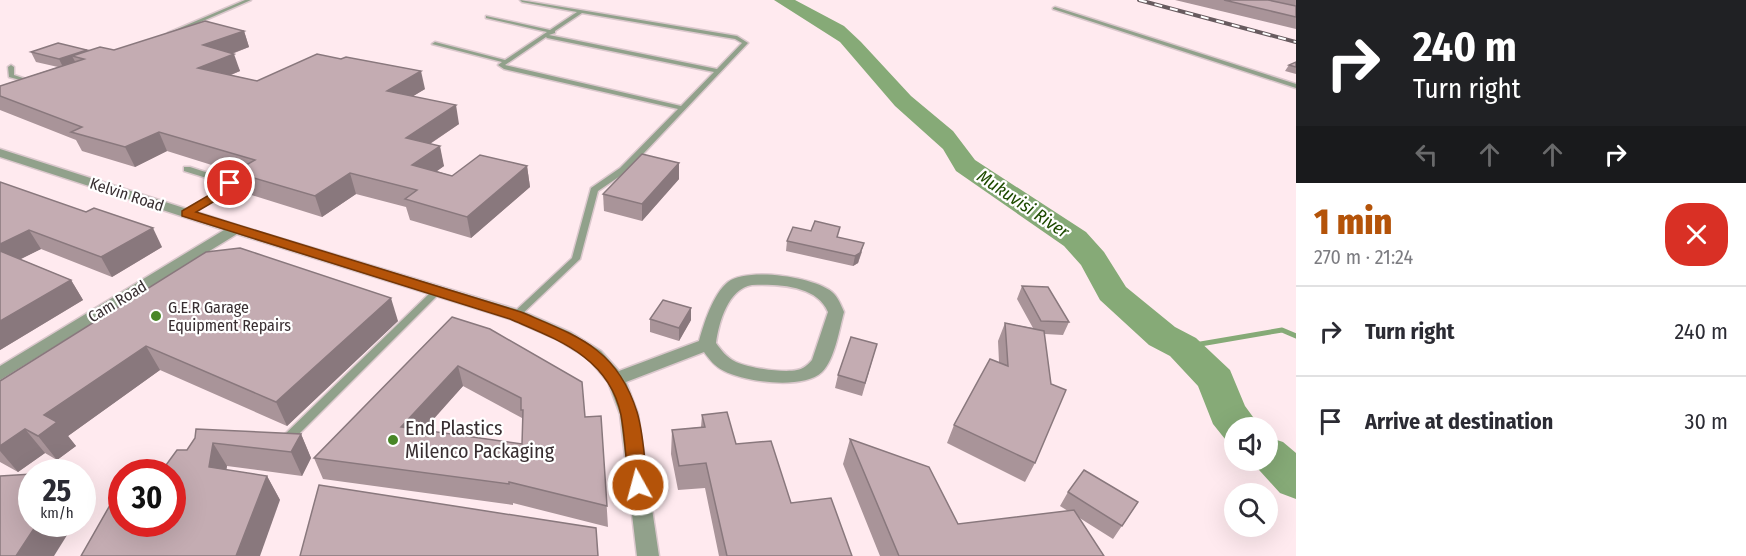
<!DOCTYPE html>
<meta charset="utf-8">
<style>
:root{--surface:#fff;--page:#f2f2f3;--text:#2b2b33;--muted:#7c7c81;--line:#e1e1e2;--accent:#b45309}
body{margin:0;font-family:"Fira Sans Condensed",sans-serif;background:var(--page);color:var(--text);height:100vh;display:flex;flex-direction:column;font-size:22px;white-space:nowrap}
*{box-sizing:border-box;margin:0}
p{font-size:20px;color:var(--muted)}
.icon{flex:none;width:33px;height:33px;fill:none;stroke:currentColor;stroke-width:2;stroke-linecap:round;stroke-linejoin:round}
.map{position:relative;flex:1;overflow:hidden}
.drawer{display:flex;flex-direction:column;background:var(--surface);width:450px}
.drawer>*{flex:none}
.top-card{background:#202124;color:#fff;overflow:hidden}
.buttons{position:absolute;left:1224px;top:417px;display:grid;gap:12px}
.buttons a{display:grid;place-items:center;width:54px;height:54px;border-radius:50%;background:var(--surface);box-shadow:0 6px 24px #0002;font-size:30px}
.speed{position:absolute;left:18px;top:459px;display:flex;gap:12px;font-size:30px;font-weight:700;text-align:center}
.speed>*{display:grid;place-content:center;width:78px;height:78px;border-radius:50%;background:var(--surface);box-shadow:0 6px 24px #0002;line-height:1}
.speed small{font-size:15px;font-weight:400}
.speed .limit{border:9px solid #d22;background:#fff;color:#111}
.pin{position:absolute;display:grid;place-items:center;width:51px;height:51px;color:#fff;margin:-26px;border:3px solid #fff;border-radius:50%;box-shadow:0 2px 6px #0007}
.me{position:absolute;width:66px;margin:-33px;rotate:353deg;stroke-linejoin:round;filter:drop-shadow(0 0 4px #0008)}
.turn{display:flex;align-items:center;gap:21px;height:126px;padding:0 18px;font-size:27px}
.turn .icon{width:78px;height:78px;stroke-width:2.5}
.turn b{display:block;font-size:42px;line-height:51px}
.lanes{display:flex;align-items:center;height:57px;padding:0 18px;background:#0003;justify-content:center;gap:30px;direction:ltr}
.lanes .off{opacity:.35}
.round{display:grid;place-items:center;flex:none;width:63px;height:63px;border-radius:24px;background:var(--page)}
.summary{display:flex;align-items:center;justify-content:space-between;height:102px;padding:0 18px}
h1{font-size:36px;font-weight:800;line-height:45px;color:var(--accent)}
ul{padding:0;list-style:none}
li{display:flex;align-items:center;gap:18px;height:90px;padding:0 18px;border-top:2px solid var(--line)}
li div{flex:1}
li b{display:block;font-size:22px}
li em{font-style:normal}
main{display:flex;flex:1;min-height:0}
.map>svg:first-child{display:block}
.lines{fill:none;stroke-linecap:round;stroke-linejoin:round}
.stream{stroke:#86aa77;stroke-width:5}
.river{fill:#86aa77;fill-rule:evenodd}
.lane-casing{stroke:#dbc8cd;stroke-width:3}
.street-casing{stroke:#dbc8cd;stroke-width:3}
.lane{fill:#91a18b;fill-rule:evenodd}
.street{fill:#91a18b;fill-rule:evenodd}
.rail-casing{stroke:#685b5f;stroke-width:4}
.rail{stroke:#fff;stroke-width:2;stroke-dasharray:8;stroke-linecap:butt}
.wall{fill:#a99499;fill-rule:evenodd}
.shaded-wall{fill:#89787d}
.building{fill:#c4acb2;stroke:#89787d;stroke-width:1.5;fill-rule:evenodd}
.route{fill:#b45309;stroke:#753606;stroke-width:1.5}
.poi-dot{fill:#488626;stroke:#fff;stroke-width:2}
.labels{text-anchor:middle;stroke-width:4.5;stroke-linejoin:round;paint-order:stroke}
.street-label{font-size:16px;fill:#382e31;stroke:#fff}
.poi-label{font-size:16px;fill:#382e31;stroke:#fff;text-anchor:start}
.water-label{font-size:18px;font-style:italic;fill:#1e4b00;stroke:#fff}
.near-poi-label{font-size:20px;fill:#382e31;stroke:#fff;text-anchor:start}
</style>
<main>
<div class="map">
<svg width="1296" height="556" viewBox="0 0 1296 556">
<rect width="100%" height="100%" fill="#ffeaef"/>
<g class="lines">
<!-- stream -->
<polyline class="stream" points="1183,347 1282,330 1296,336"/>
<!-- river -->
<g class="river">
<polygon points="774,0 795,0 844,26 861,42 911,96 953,131 975,160 1086,232 1104,252 1126,287 1175,327 1196,338 1230,370 1245,406 1261,428 1234,428 1234,442 1225,439 1213,424 1198,386 1170,356 1149,345 1100,300 1081,265 1064,246 956,171 943,149 895,106 840,42"/>
<polygon points="1268,437 1283,442 1296,453 1296,499 1280,493 1250,460 1268,460"/>
</g>
<defs>
<g id="lane">
<polygon points="245,0 251,0 173,34 168,33"/>
<path d="M520 0 737 36 748 43 626 172 598 191 580 259 519 317H513L511 315 513 313 572 258 591 188 620 168 678 109 504 69 498 65 502 62 432 44 435 42 505 60 547 32 486 18V16L550 30 577 12 522 2ZM582 13 735 39 742 43 717 69 549 35 555 33V31ZM546 37 547 38 714 72 681 106 505 65Z"/>
<polygon points="1055,7 1296,84 1296,88 1053,9 1053,8"/>
<polygon points="11,65 14,67 14,75 35,82 35,84 9,77 8,67"/>
<polygon points="184,167 190,167 233,181 234,183 232,189 189,215 183,215 182,213 183,211 225,188 226,184 184,171"/>
<polygon points="437,288 440,289 442,291 291,442 287,444 283,442 281,439 283,436 434,289"/>
</g>
<path id="street" d="M0 149 240 226 522 311 570 332 601 351 619 371 699 341C704 323 713 294 728 282 748 267 814 277 832 292 838 297 841 305 844 312 839 330 835 359 822 372 803 390 745 382 724 371 715 367 709 359 704 352L626 382 638 414 659 556H637L620 414 608 382 589 359 558 340 510 319 237 234 0 380V366L224 230 0 157ZM752 285C777 284 817 285 828 312L812 360C808 365 803 369 797 370 783 373 749 368 736 362 727 358 721 350 716 343 719 322 728 289 752 285Z"/>
</defs>
<!-- lane casing -->
<use href="#lane" class="lane-casing"/>
<!-- street casing -->
<use href="#street" class="street-casing"/>
<!-- lane -->
<use href="#lane" class="lane"/>
<!-- street -->
<use href="#street" class="street"/>
<defs>
<polyline id="rail" points="1139,0 1296,42"/>
</defs>
<!-- rail casing -->
<use href="#rail" class="rail-casing"/>
<!-- rail -->
<use href="#rail" class="rail"/>
</g>
<!-- wall -->
<g class="wall">
<polygon points="1175,0 1224,0 1296,17 1296,29"/>
<polygon points="1224,0 1296,0 1296,17"/>
<polygon points="244,31 249,47 232,54 240,71 231,75 257,81 425,89 413,96 459,124 430,144 444,166 437,171 452,176 527,166 530,187 471,238 410,220 406,207 356,194 322,217 242,192 234,172 167,151 135,167 82,151 76,140 0,110 0,86 58,67 36,62 31,52 114,50"/>
<polygon points="1296,62 1296,74 1285,71 1289,65"/>
<polygon points="679,163 679,179 642,221 604,211 603,194"/>
<polygon points="0,182 162,247 112,277 41,249 20,259 71,280 83,300 0,350"/>
<polygon points="838,237 862,252 858,263 853,266 786,251 787,241"/>
<polygon points="206,252 398,321 287,426 160,370 68,436 76,446 57,460 45,453 18,472 0,462 0,381"/>
<polygon points="1022,286 1069,322 1063,335 1045,334 1035,463 1025,482 947,443 954,425 999,362 998,341 1005,323 1033,328 1017,299"/>
<polygon points="691,308 691,320 679,341 650,332 650,319"/>
<path d="M452 317 585 417 601 416 608 527 513 503V505L323 479 314 458ZM463 386 522 418 523 425 522 444 423 430Z"/>
<polygon points="877,344 862,396 835,388 838,375"/>
<polygon points="702,415 736,444 791,503 852,556 719,556 705,488 678,490 671,454 672,430 701,427"/>
<polygon points="301,434 311,458 302,476 227,466 226,470 267,476 280,500 161,472 187,450 195,438"/>
<polygon points="850,439 958,524 1068,511 1060,506 1068,492 1138,502 1113,539 1078,517 1104,556 880,556 843,464"/>
</g>
<!-- shaded-wall -->
<g class="shaded-wall">
<polygon points="244,31 249,47 209,62 203,45"/>
<polygon points="87,50 92,60 72,56 77,65 64,69 59,59"/>
<polygon points="234,54 240,71 205,85 198,68"/>
<polygon points="421,71 425,89 392,109 387,91"/>
<polygon points="456,105 459,124 410,157 406,138"/>
<polygon points="159,132 167,151 135,167 125,147"/>
<polygon points="440,146 444,166 417,185 412,165"/>
<polygon points="679,163 679,179 642,221 642,204"/>
<polygon points="527,166 530,187 471,238 467,217"/>
<polygon points="350,173 356,194 322,217 315,196"/>
<polygon points="153,228 162,247 112,277 101,257"/>
<polygon points="29,230 41,249 5,267 0,259 0,244"/>
<polygon points="864,243 858,263 853,266 855,256"/>
<polygon points="71,280 83,300 0,350 0,321"/>
<polygon points="391,298 398,321 287,426 276,402"/>
<polygon points="691,308 691,320 679,341 679,328"/>
<polygon points="146,346 160,370 68,436 76,446 57,460 38,436 44,415"/>
<polygon points="458,366 463,386 408,448 401,427"/>
<polygon points="25,429 45,453 18,472 0,451 0,446"/>
<polygon points="301,434 311,458 302,476 291,452"/>
<polygon points="213,443 227,466 223,491 209,467"/>
<polygon points="267,476 280,500 260,556 236,556"/>
<polygon points="82,485 91,496 82,510"/>
<polygon points="37,524 74,524 54,556 16,556"/>
</g>
<!-- building -->
<g class="building">
<polygon points="1224,0 1268,0 1296,6 1296,17"/>
<polygon points="205,21 244,31 203,45 234,54 198,68 257,81 317,54 341,59 346,57 421,71 387,91 456,105 406,138 440,146 412,165 452,176 480,155 527,166 467,217 405,199 417,190 350,173 315,196 234,172 255,160 159,132 125,147 71,132 82,127 0,96 0,86 84,59 72,56 100,47 114,50"/>
<polygon points="58,43 87,50 59,59 31,52"/>
<polygon points="1296,62 1296,67 1289,65"/>
<polygon points="642,154 679,163 642,204 603,194"/>
<polygon points="0,182 86,212 94,208 153,228 101,257 29,230 0,244"/>
<polygon points="815,221 840,227 837,237 864,243 860,253 855,256 787,241 793,227 811,231"/>
<polygon points="240,248 391,298 276,402 146,346 44,415 57,422 38,436 25,429 0,446 0,381 206,252"/>
<polygon points="0,251 71,280 0,321"/>
<polygon points="1022,286 1048,287 1069,322 1041,321"/>
<polygon points="663,300 691,308 679,328 650,319"/>
<path d="M452 317 490 329 582 382 585 417 601 416 607 506 509 482V484L314 458ZM458 366 521 398V410H523L522 444 401 427Z"/>
<polygon points="1005,323 1044,331 1051,384 1066,390 1035,463 954,425 990,359 1008,366"/>
<polygon points="851,337 877,344 865,383 838,375"/>
<polygon points="727,412 736,444 771,441 791,503 831,498 852,556 727,556 706,463 679,466 672,430 705,427 702,415"/>
<polygon points="196,429 301,434 291,452 213,443 209,467 267,476 236,556 81,556 122,484 122,524 172,524 172,472 155,472 161,472 177,450 187,450 195,438"/>
<polygon points="850,439 929,467 958,524 1074,510 1104,556 899,556"/>
<polygon points="1084,470 1138,502 1122,526 1068,492"/>
<polygon points="32,474 32,524 37,524 16,556 0,556 0,476"/>
<polygon points="319,485 596,528 598,556 300,556"/>
</g>
<!-- route -->
<path class="route" d="M230 180 236 183 232 191 196 212 521 312C577 336 617 348 637 412 644 435 644 461 648 485L645 490 638 493 632 490 629 485C626 462 625 438 621 415 609 357 558 340 510 319L182 216V211L223 187 226 181Z"/>
<!-- markers -->
<g class="poi-dot">
<circle cx="156" cy="316" r="6"/>
<circle cx="393" cy="440" r="6"/>
</g>
<g class="labels">
<!-- street labels -->
<g class="street-label">
<text transform="translate(127 194) rotate(18)" y="6">Kelvin Road</text>
<text transform="translate(117 301) rotate(-31)" y="6">Cam Road</text>
</g>
<!-- poi labels -->
<g class="poi-label">
<text x="168" y="313">G.E.R Garage<tspan x="168" dy="18">Equipment Repairs</tspan></text>
</g>
<!-- water labels -->
<g class="water-label">
<text transform="translate(1023 204) rotate(34)" y="6">Mukuvisi River</text>
</g>
<!-- near-poi labels -->
<g class="near-poi-label">
<text x="405" y="435">End Plastics<tspan x="405" dy="23">Milenco Packaging</tspan></text>
</g>
</g>
</svg>
<div class="buttons">
<a><svg class="icon" aria-label="sound" viewBox="0 0 24 24"><path d="M4 9h4l5-4v14l-5-4H4zM17 9q2 3 0 6"/></svg></a>
<a><svg class="icon" aria-label="search" viewBox="0 0 24 24"><circle cx="10" cy="10" r="6"/><path d="M15 15l6 6"/></svg></a>
</div>
<div class="speed"><div>25<small>km/h</small></div><div class="limit">30</div></div>
<div class="pin" style="left:230px;top:183px;background:#d93025"><svg class="icon" aria-label="arrive" viewBox="0 0 24 24"><path d="M6 21V4h12l-3 4 3 4H6"/></svg></div>
<svg class="me" style="left:638px;top:485px" viewBox="-20 -20 40 40"><circle r="17" fill="#b45309" stroke="#fff" stroke-width="3"/><path d="M0-11L8 9 0 5-8 9z" fill="#fff"/></svg>
</div>
<section class="drawer">
<div class="top-card">
<div class="turn"><svg class="icon" aria-label="right" viewBox="0 0 24 24"><path d="M7 20v-9h11M14 6l5 5-5 5"/></svg><div><b>240 m</b>Turn right</div></div>
<div class="lanes"><svg class="icon off" aria-label="left" viewBox="0 0 24 24"><path d="M17 20v-9H6M10 6l-5 5 5 5"/></svg><svg class="icon off" aria-label="ahead" viewBox="0 0 24 24"><path d="M12 20V5M6 11l6-6 6 6"/></svg><svg class="icon off" aria-label="ahead" viewBox="0 0 24 24"><path d="M12 20V5M6 11l6-6 6 6"/></svg><svg class="icon" aria-label="right" viewBox="0 0 24 24"><path d="M7 20v-9h11M14 6l5 5-5 5"/></svg></div>
</div>
<div class="summary"><div><h1>1 min</h1><p>270 m · 21:24</p></div><a class="round" style="background:#d93025;color:#fff"><svg class="icon" aria-label="close" viewBox="0 0 24 24"><path d="M6 6l12 12M18 6L6 18"/></svg></a></div>
<ul>
<li><svg class="icon" aria-label="right" viewBox="0 0 24 24"><path d="M7 20v-9h11M14 6l5 5-5 5"/></svg><div><b>Turn right</b></div><em>240 m</em></li>
<li><svg class="icon" aria-label="arrive" viewBox="0 0 24 24"><path d="M6 21V4h12l-3 4 3 4H6"/></svg><div><b>Arrive at destination</b></div><em>30 m</em></li>
</ul>
</section>
</main>
